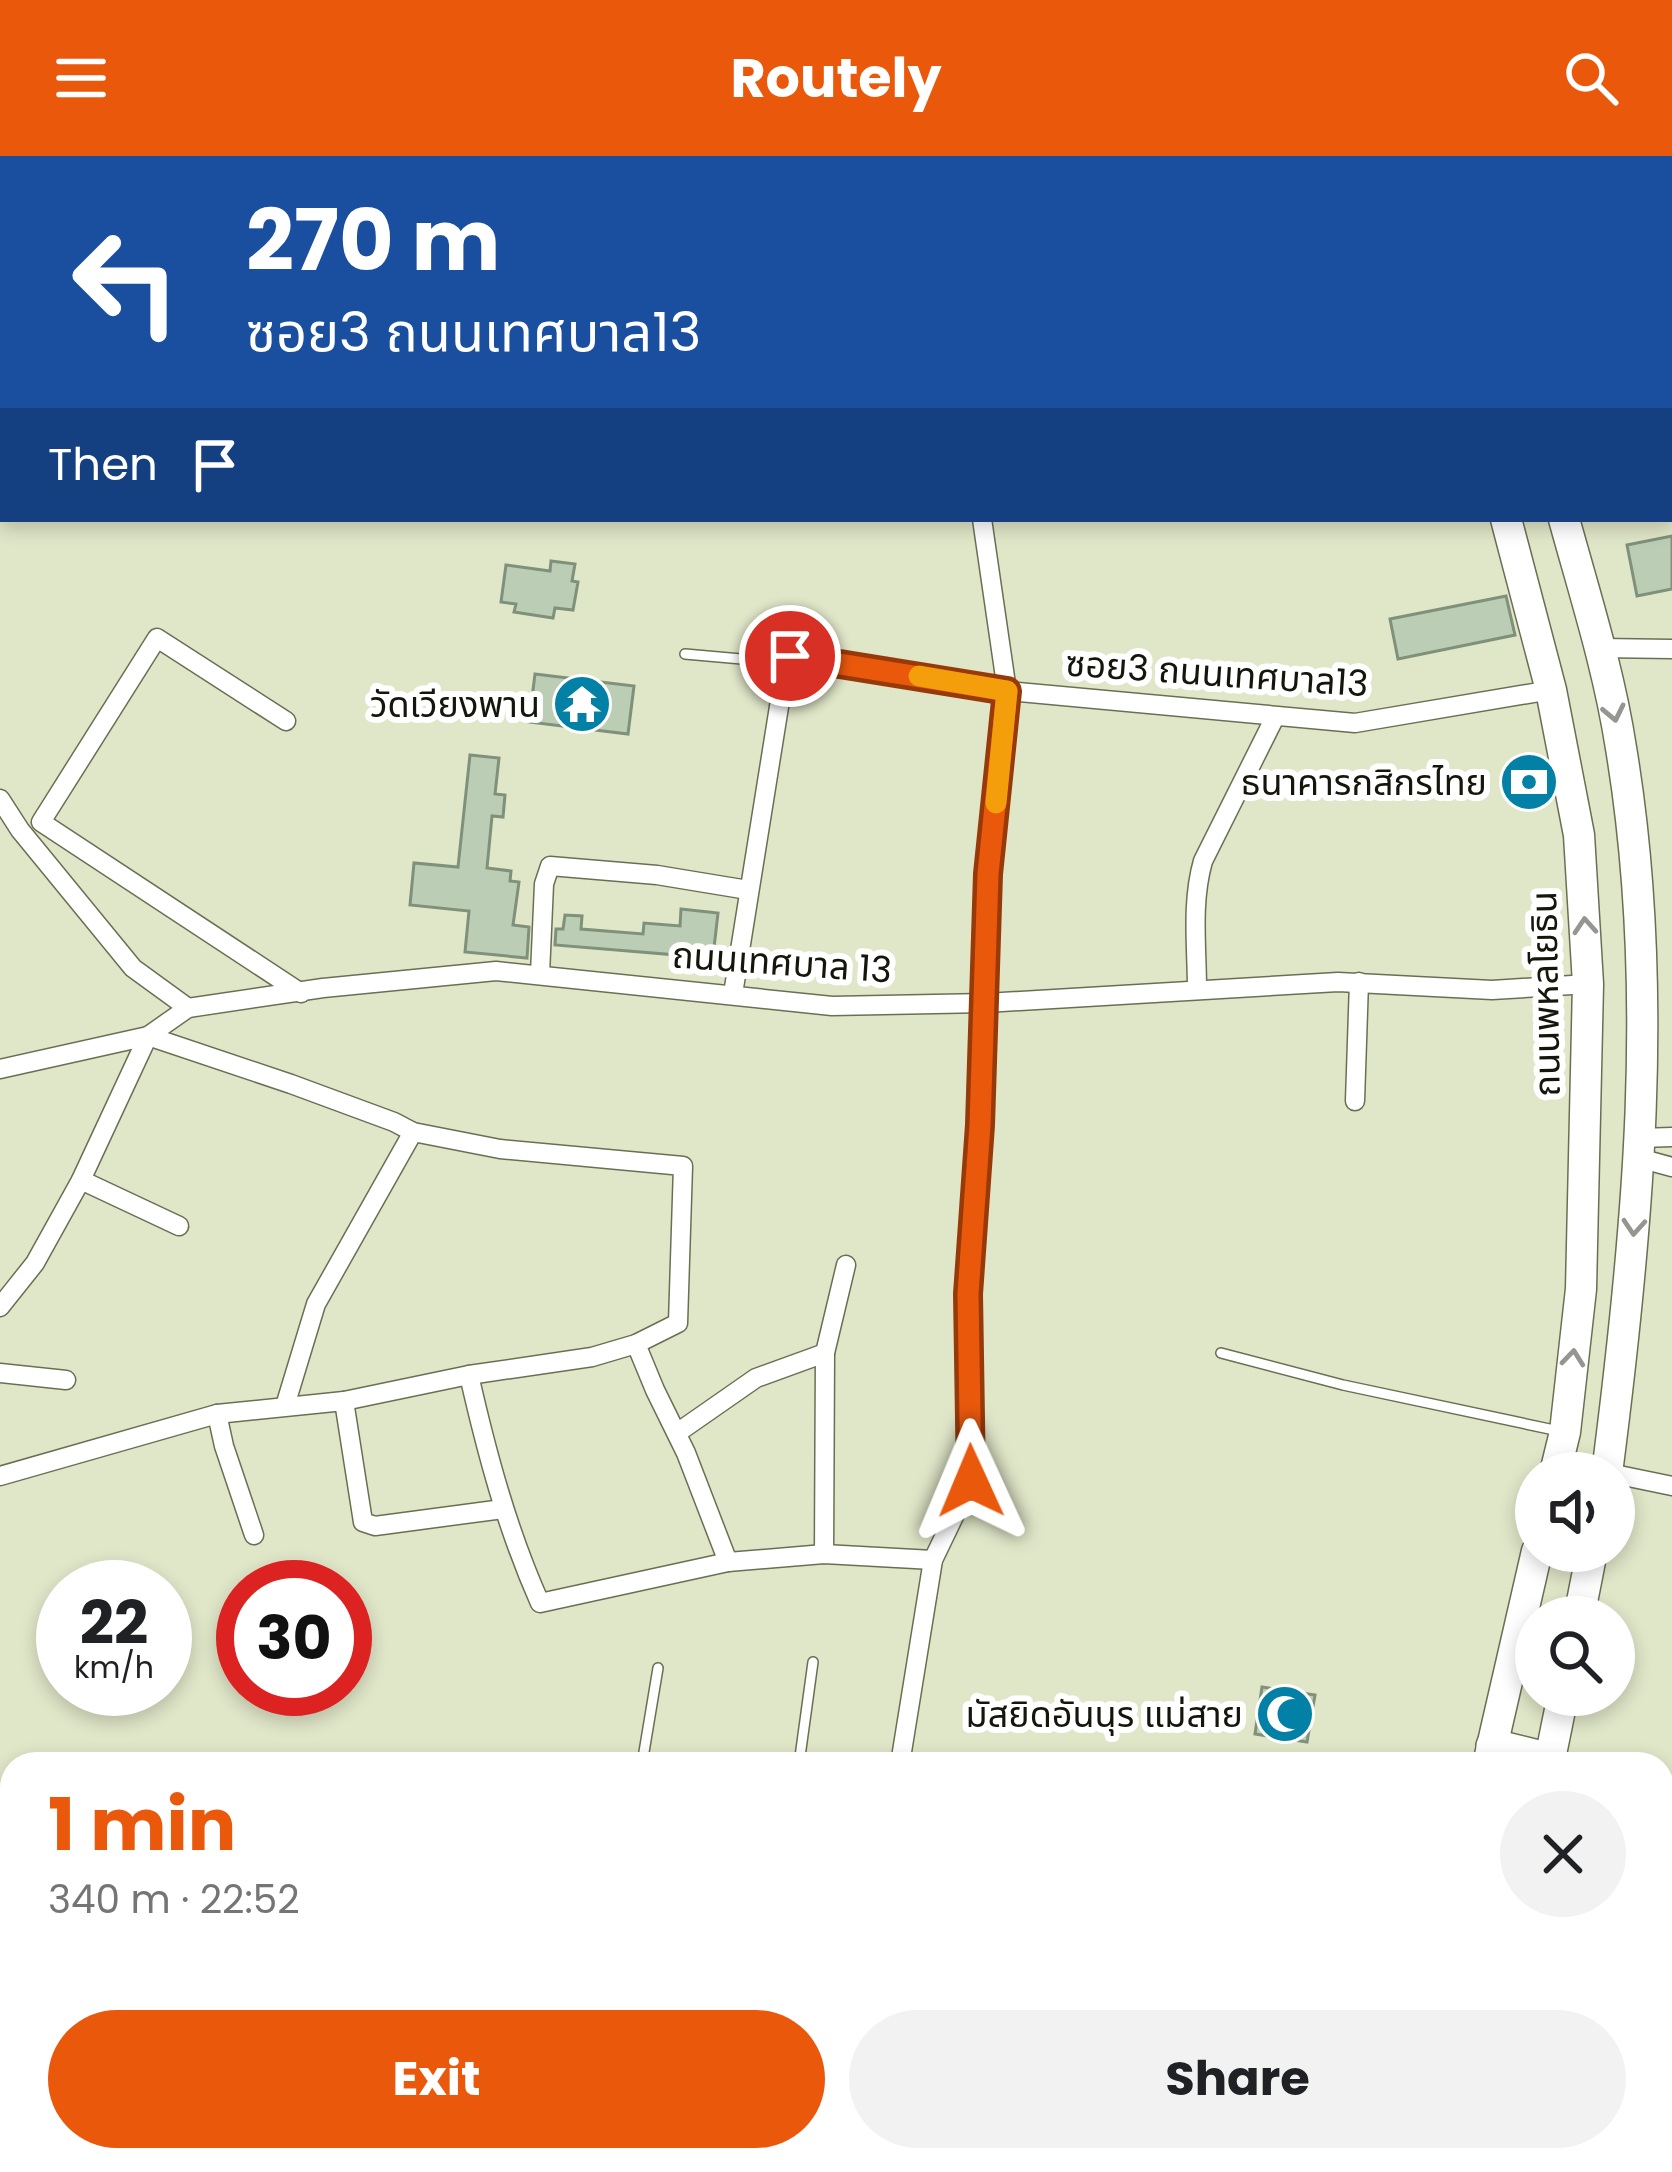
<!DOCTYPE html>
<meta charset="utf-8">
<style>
:root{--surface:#fff;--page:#f2f2f2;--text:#202124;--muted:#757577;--accent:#ea580c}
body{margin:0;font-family:Poppins,"Noto Sans Thai",sans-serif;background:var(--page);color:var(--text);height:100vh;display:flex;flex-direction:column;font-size:45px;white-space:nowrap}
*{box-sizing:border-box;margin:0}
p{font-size:39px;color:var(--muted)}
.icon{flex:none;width:66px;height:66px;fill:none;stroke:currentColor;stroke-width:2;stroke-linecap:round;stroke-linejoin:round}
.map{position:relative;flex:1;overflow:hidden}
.sheet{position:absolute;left:0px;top:1596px;width:1674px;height:420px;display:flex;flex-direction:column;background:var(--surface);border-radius:36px 36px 0 0;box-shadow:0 6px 18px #0003}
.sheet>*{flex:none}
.guide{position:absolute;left:0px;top:0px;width:1674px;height:366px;box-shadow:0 6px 18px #0003;background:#1a4fa0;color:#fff;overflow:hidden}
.buttons{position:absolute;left:1515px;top:1296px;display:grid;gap:24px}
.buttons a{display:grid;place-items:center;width:120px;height:120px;border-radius:50%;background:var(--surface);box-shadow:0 6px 18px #0003;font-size:60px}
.speed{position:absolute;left:36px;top:1404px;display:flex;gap:24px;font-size:60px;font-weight:700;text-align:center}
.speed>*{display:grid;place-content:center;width:156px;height:156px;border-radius:50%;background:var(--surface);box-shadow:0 6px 18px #0003;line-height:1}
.speed small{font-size:30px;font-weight:400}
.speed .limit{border:18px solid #d22;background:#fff;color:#111}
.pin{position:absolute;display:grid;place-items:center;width:102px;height:102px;color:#fff;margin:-51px;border:6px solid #fff;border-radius:50%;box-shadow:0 3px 12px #0007}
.me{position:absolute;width:132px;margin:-66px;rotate:359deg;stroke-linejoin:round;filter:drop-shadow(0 0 9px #0008)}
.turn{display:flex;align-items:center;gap:42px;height:252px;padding:0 48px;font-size:54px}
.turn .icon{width:156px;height:156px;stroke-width:2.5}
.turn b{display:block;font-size:84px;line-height:102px}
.then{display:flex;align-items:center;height:114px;padding:0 48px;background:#0003;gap:24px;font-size:45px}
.round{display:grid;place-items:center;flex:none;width:126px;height:126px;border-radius:63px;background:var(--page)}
.summary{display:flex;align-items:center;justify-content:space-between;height:204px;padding:0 48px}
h1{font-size:72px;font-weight:700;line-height:90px;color:var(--accent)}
.cta{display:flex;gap:24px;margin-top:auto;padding:24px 48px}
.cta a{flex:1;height:138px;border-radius:72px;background:var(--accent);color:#fff;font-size:48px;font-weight:700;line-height:138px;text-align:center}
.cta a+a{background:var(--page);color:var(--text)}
header{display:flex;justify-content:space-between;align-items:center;height:156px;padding:0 48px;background:var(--accent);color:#fff;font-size:54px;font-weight:700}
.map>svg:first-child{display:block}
.built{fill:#d3dab4}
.green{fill:#e7b475}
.building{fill:#bbceb5;stroke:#7f917a;stroke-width:3}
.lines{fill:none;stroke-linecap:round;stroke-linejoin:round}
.lane-casing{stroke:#6a6f54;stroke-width:12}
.street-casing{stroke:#6a6f54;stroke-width:21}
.primary-casing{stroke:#6a6f54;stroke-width:33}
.highway-casing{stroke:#6a6f54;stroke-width:36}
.lane{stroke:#fff;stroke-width:9}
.street{stroke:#fff;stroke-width:18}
.primary{stroke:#fff;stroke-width:30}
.highway{stroke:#fff;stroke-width:33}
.oneway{stroke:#959691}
.route-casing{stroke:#983908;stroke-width:30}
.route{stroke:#ea580c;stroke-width:21}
.slow{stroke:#f59e0b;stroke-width:21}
.labels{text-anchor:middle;stroke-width:12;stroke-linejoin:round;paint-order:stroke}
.street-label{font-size:36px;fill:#14160b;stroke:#fff}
.poi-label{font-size:36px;fill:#14160b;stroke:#fff;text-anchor:end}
</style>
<header><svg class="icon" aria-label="menu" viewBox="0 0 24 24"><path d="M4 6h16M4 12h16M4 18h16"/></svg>Routely<svg class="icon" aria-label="search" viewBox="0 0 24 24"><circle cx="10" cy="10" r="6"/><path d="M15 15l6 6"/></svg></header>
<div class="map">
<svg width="1672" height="2016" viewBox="0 0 1672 2016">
<rect width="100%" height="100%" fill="#e0e6c8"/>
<!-- built -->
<g class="built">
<rect x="363" y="0" width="387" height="3"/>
<polygon points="5,1664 12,1665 12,1925 0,1923 0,1695"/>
<polygon points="534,2004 822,2004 821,2016 613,2016"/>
</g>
<!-- green -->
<polygon class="green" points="0,1973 12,1975 12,2004 230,2004 319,2016 0,2016"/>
<!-- building -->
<g class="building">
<polygon points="1672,380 1672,433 1637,440 1627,389"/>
<polygon points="551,405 575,408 572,425 578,426 573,454 555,452 553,462 514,456 516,448 501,446 506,409 550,415"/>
<polygon points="1506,440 1515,479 1398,503 1390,463"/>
<polygon points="535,518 634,530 628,578 529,566"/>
<polygon points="470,599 499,602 495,638 505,639 503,661 492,660 487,712 511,715 510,725 519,726 513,769 529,771 527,802 465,796 469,755 410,749 414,707 458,711"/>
<polygon points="681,753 718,757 712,809 676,805 676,799 555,789 556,773 563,773 565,759 582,760 581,773 643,778 644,767 680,770"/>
<polygon points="1262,1531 1315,1539 1307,1586 1255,1578"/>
</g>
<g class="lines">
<defs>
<g id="lane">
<polyline points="685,498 786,507"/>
<polyline points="1221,1197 1343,1229 1559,1275"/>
<polyline points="642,1608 658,1512"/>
<polyline points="799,1608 813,1506"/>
<polyline points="0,1755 12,1756"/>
<polyline points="0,1855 12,1856"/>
<polyline points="503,2016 505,2004"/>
</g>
<g id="street">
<polyline points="261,0 261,3"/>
<polyline points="989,3 989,0"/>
<polyline points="0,294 3,298"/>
<polyline points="1601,492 1672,493"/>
<polyline points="286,565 157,482 41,666 301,837"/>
<polyline points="0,643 20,674 133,812 188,852"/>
<polyline points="540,818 544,728 550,710 657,719 748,734"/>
<path d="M1197 834C1197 791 1191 747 1203 705L1275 561"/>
<polyline points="733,838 786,507 790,500 1007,535 1355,567 1551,534"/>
<polyline points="0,913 148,880 188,852 323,832 496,815 832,850 986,847 1338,826 1492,834 1588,828"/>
<polyline points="1355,945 1359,826"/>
<polyline points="1640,982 1672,981"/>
<polyline points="1639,1002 1672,1011"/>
<polyline points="81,1024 179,1070"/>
<polyline points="0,1151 35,1107 81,1024 148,880 291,928 394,966 413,976 500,993 683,1010 678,1167 636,1188 592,1201 469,1219 344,1245 217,1258 0,1320"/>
<polyline points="636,1188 655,1234 686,1297 728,1406"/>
<polyline points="0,1217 66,1224"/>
<path d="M469 1219C487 1298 507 1373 540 1447L728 1406 824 1398 933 1404"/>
<polyline points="344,1245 363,1366 375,1370 503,1353"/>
<polyline points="285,1250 316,1148 413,976"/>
<polyline points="217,1258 224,1290 254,1379"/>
<polyline points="677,1277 756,1222 825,1197"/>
<polyline points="1614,1318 1672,1330"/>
<polyline points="824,1398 825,1197 846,1109"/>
<polyline points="900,1608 933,1404 971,1325 968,1138 980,969 988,718 1007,535 982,363"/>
<polyline points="0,1947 12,1949"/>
<polyline points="1662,1989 1672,1992"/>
<polyline points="363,2004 459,2016"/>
<polyline points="834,2016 836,2004"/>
</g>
<g id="primary">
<polyline points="1408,0 1409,3"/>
<polyline points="1460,0 1461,3"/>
<polyline points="1506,363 1551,534 1579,679 1588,828 1581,1133 1565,1276 1555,1317"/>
<path d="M1564 363C1585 439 1609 514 1621 592 1661 832 1638 1077 1607 1317"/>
<polyline points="1579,1461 1592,1395"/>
<polyline points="1488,1608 1537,1395"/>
<polyline points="1549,1608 1563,1539"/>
<polyline points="1380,2016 1384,2004"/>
<polyline points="1438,2016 1442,2004"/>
</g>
<polyline id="highway" points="1493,1590 1550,1604"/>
</defs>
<!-- lane casing -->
<use href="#lane" class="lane-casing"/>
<!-- street casing -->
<use href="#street" class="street-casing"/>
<!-- primary casing -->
<use href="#primary" class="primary-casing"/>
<!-- highway casing -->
<use href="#highway" class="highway-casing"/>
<!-- lane -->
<use href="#lane" class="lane"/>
<!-- street -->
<use href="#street" class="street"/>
<!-- primary -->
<use href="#primary" class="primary"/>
<!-- highway -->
<use href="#highway" class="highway"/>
</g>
<!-- one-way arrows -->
<defs><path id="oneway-chevron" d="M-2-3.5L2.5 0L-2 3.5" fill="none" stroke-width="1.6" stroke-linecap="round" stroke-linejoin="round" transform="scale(3)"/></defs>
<g class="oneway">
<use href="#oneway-chevron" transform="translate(1614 557) rotate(78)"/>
<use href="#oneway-chevron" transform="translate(1585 770) rotate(-94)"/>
<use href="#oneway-chevron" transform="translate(1634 1071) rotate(94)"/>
<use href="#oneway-chevron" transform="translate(1573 1202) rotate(-84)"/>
</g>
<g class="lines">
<defs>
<polyline id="route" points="790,500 1007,535 988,718 980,969 968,1138 971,1325"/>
</defs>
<!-- route casing -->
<use href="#route" class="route-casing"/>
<!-- route -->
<use href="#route" class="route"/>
<!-- slow -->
<polyline class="slow" points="919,520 1007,535 996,647"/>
</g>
<!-- icons -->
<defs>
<symbol id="temple-disc" viewBox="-11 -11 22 22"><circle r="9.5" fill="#0280a5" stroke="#fff"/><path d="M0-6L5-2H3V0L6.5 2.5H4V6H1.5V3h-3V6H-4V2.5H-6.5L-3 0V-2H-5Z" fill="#fff"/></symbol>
<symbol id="bank-disc" viewBox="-11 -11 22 22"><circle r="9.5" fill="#0280a5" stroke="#fff"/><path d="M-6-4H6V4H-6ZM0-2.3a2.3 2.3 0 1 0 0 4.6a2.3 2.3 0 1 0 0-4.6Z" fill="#fff"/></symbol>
<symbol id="mosque-disc" viewBox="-11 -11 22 22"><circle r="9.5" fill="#0280a5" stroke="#fff"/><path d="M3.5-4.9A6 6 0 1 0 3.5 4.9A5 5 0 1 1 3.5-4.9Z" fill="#fff"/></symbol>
</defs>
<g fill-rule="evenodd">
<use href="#temple-disc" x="549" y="515" width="66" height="66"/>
<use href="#bank-disc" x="1496" y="593" width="66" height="66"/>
<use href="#mosque-disc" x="1252" y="1525" width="66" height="66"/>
</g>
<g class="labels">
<!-- street labels -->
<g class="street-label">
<text transform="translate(1217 517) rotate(4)" y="13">ซอย3 ถนนเทศบาล13</text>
<text transform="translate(782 806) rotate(4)" y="13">ถนนเทศบาล 13</text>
<text transform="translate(1545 838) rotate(-91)" y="13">ถนนพหลโยธิน</text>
</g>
<!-- poi labels -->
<g class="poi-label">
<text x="540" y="561">วัดเวียงพาน</text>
<text x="1487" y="639">ธนาคารกสิกรไทย</text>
<text x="1243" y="1571">มัสยิดอันนุร แม่สาย</text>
</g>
</g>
</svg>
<div class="buttons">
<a><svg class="icon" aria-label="sound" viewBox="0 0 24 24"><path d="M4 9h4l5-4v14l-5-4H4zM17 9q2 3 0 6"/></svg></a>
<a><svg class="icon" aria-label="search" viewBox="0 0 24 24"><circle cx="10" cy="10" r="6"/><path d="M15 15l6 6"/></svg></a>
</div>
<div class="speed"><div>22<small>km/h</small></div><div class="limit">30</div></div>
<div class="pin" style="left:790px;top:500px;background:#d93025"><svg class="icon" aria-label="arrive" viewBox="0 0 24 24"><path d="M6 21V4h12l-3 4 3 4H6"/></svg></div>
<svg class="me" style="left:971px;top:1325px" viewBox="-20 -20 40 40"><path d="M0-17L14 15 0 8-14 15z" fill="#ea580c" stroke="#fff" stroke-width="4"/></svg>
<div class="guide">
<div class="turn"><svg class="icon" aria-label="left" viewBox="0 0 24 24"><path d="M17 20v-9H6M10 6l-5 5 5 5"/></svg><div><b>270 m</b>ซอย3 ถนนเทศบาล13</div></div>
<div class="then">Then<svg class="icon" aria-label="arrive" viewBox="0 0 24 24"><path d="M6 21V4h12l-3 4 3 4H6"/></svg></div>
</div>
<section class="sheet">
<div class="summary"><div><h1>1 min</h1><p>340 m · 22:52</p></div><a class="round"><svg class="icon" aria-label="close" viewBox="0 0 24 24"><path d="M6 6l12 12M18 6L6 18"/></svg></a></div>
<div class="cta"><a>Exit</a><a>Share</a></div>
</section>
</div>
